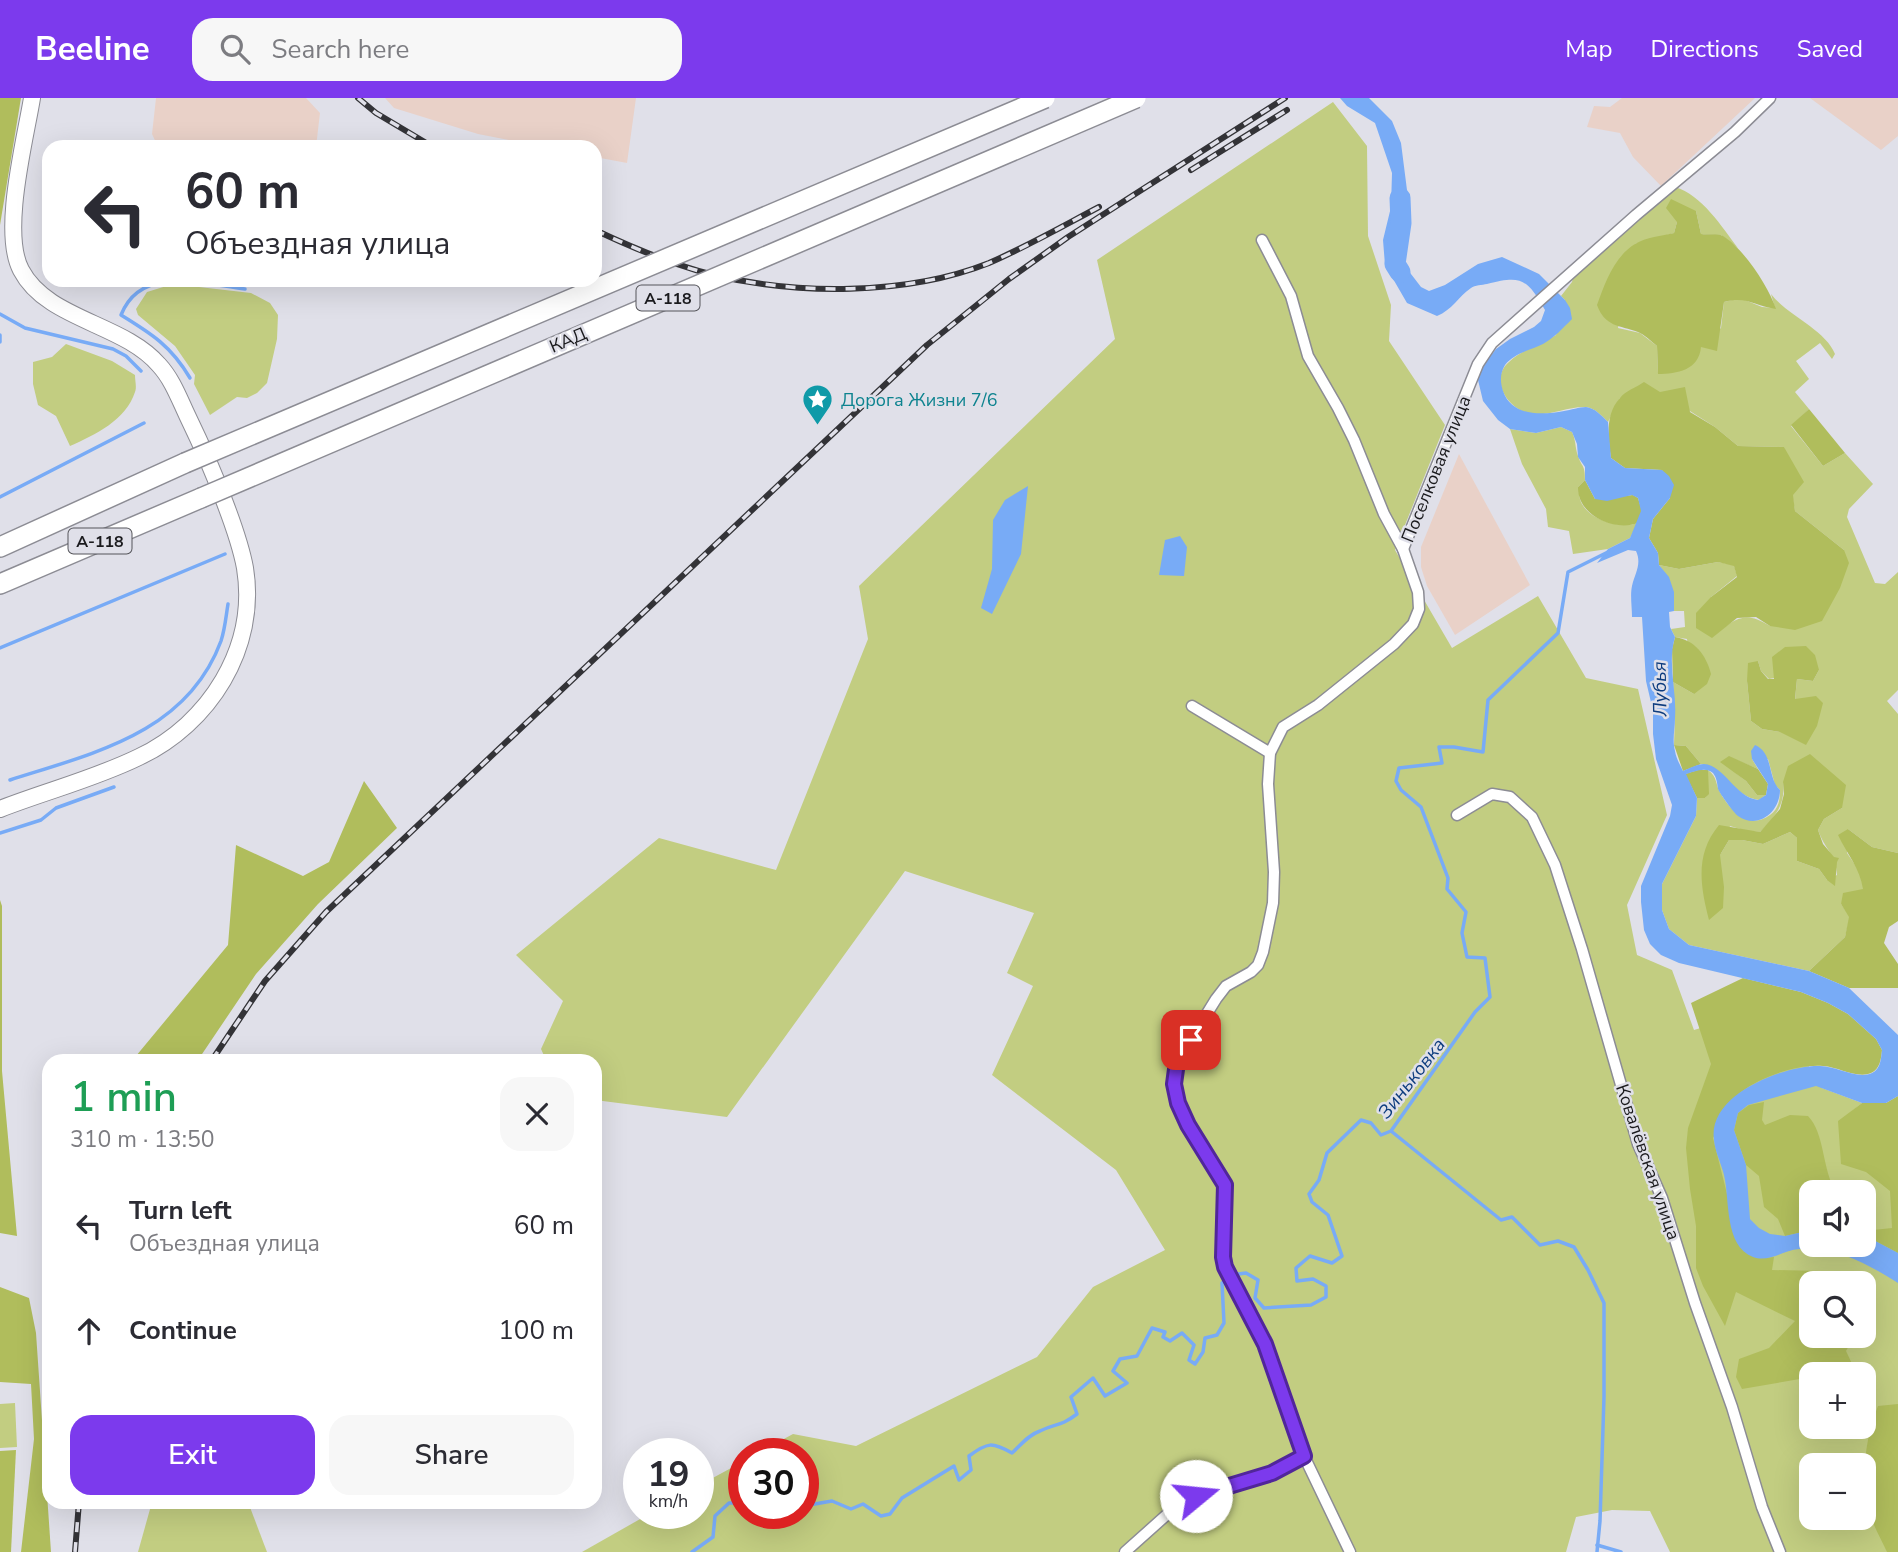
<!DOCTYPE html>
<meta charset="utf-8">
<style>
:root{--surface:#fff;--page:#f7f7f7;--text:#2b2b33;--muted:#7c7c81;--accent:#7c3aed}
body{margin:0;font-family:"Nunito Sans",sans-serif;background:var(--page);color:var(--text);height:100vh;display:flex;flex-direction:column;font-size:26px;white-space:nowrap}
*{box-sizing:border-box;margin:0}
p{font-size:23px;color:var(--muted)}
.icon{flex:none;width:38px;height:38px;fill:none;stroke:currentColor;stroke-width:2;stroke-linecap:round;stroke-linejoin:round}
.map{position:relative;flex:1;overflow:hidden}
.sheet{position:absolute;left:42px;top:956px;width:560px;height:455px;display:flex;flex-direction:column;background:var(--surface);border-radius:21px;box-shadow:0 7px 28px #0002}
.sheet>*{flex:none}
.hud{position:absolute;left:42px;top:42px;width:560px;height:147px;border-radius:21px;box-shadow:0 7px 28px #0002;background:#fff;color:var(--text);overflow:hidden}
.tools{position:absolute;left:1799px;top:1082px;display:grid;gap:14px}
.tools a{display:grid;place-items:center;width:77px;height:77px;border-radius:14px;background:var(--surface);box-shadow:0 7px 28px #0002;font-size:35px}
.speed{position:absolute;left:623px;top:1340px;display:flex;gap:14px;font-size:35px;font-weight:700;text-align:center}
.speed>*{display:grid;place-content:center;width:91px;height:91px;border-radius:50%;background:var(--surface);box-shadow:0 7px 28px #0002;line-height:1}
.speed small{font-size:18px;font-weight:400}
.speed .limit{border:10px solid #d22;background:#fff;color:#111}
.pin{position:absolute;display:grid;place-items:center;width:60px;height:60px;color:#fff;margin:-30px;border-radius:14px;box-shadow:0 4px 10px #0006}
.me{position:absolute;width:77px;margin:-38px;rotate:73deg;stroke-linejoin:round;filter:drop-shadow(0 0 5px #0008)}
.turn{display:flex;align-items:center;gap:24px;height:147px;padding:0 28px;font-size:32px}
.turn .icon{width:91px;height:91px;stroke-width:2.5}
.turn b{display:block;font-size:49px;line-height:60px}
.round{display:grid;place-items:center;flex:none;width:74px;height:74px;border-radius:21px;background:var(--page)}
.head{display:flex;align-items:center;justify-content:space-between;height:119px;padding:0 28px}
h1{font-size:42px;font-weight:600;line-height:52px;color:#1e9e55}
.action{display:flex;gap:14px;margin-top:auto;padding:14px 28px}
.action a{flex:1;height:80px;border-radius:21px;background:var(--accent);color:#fff;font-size:28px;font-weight:600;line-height:80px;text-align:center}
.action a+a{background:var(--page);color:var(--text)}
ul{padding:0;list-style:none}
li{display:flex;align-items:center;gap:21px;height:105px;padding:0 28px}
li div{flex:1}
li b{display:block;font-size:26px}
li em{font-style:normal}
header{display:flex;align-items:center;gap:42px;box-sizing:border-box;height:98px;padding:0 35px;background:var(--accent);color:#fff}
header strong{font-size:33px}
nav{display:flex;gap:38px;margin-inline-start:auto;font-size:24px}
.search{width:490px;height:63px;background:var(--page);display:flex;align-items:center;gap:18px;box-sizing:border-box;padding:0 24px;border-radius:21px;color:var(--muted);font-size:26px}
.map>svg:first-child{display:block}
.industrial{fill:#e9d1c8}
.green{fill:#c2cd81;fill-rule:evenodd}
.forest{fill:#b0bd5c}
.water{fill:#78abf6}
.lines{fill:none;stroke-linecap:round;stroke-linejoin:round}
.stream{stroke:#78abf6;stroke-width:3.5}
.river{stroke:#78abf6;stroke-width:21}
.street-casing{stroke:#8c8c94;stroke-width:13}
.secondary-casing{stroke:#8c8c94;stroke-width:18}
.highway-casing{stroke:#8c8c94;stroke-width:22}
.street{stroke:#fff;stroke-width:10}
.secondary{stroke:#fff;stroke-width:16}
.highway{stroke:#fff;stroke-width:19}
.rail-casing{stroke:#333337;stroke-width:6}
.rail{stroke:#e0e0e9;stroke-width:3.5;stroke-dasharray:10;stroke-linecap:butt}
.highway-bridge-casing{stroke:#8c8c94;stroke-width:22;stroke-linecap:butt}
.highway-bridge{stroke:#fff;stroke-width:19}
.route-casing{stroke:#51269a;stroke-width:18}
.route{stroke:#7c3aed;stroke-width:12}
.labels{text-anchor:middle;stroke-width:5;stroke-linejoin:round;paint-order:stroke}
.shield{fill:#e0e0e9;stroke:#55555a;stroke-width:2}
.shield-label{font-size:16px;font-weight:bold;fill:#1a1a1d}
.street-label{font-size:18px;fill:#1a1a1d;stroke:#e0e0e9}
.culture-label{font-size:18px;fill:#0d838f;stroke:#e0e0e9;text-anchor:start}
.water-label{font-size:19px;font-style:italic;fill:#0d3c7e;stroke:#e0e0e9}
</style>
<header>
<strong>Beeline</strong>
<div class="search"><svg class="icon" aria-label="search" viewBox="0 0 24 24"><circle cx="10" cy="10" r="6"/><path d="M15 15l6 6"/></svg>Search here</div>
<nav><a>Map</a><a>Directions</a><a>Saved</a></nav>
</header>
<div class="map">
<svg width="1898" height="1454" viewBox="0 0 1898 1454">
<rect width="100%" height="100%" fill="#e0e0e9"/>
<!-- industrial -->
<g class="industrial">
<polygon points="156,0 306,0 320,15 316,49 158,49 152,36"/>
<polygon points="385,0 636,0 627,65 595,59 595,49 544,49 478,36 394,10"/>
<polygon points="1622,0 1755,0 1661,88 1633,59 1620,35 1587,29 1594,8 1610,9"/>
<polygon points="1810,0 1898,0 1898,38 1881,52"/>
<polygon points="1459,356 1530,487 1455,537 1427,488 1421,469 1421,449"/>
</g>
<!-- green -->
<g class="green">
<path d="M1333 4 1367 48 1368 138 1391 207 1389 243 1445 327 1395 452 1452 550 1538 498 1586 580 1638 591 1667 717 1627 807 1637 857 1672 872 1694 932 1772 908 1822 990 1862 1005 1851 1014 1898 1011V1454H1670L1650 1413 1612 1412 1576 1419 1566 1454H582L649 1416H698V1388L744 1363V1416H803V1356H756L793 1336 856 1348 1037 1259 1093 1189 1165 1152 1116 1072 992 977 1033 888 1007 875 1034 815 905 773 727 1019 595 1002V962H546L541 951 563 903 516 857 659 740 776 772 868 541 859 488 1115 241 1097 162ZM1811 1094H1864V1146H1811ZM1811 1185H1864V1237H1811ZM1811 1276H1864V1328H1811ZM1811 1367H1864V1419H1811Z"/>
<path d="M1675 89C1702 97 1722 129 1738 150L1721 137 1701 136 1696 113 1677 124 1674 135 1635 146 1618 230 1640 235 1657 248 1658 275 1701 249 1721 230 1724 204 1740 200 1762 209 1775 210 1771 196C1788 218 1825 231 1835 256L1832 261 1820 245 1796 263 1809 281 1795 294 1809 311 1791 328 1823 368 1845 355 1873 386 1849 411 1847 419 1875 485 1885 486 1898 474V592L1887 603 1898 616V755L1872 749 1848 731 1847 755 1860 774 1864 791 1841 806 1850 819 1845 839 1809 873 1689 847 1669 831 1662 812V786L1696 718 1697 700H1705L1708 696V672C1718 679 1715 687 1721 696 1731 713 1749 732 1770 717 1779 711 1780 701 1780 692L1775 687 1768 661H1752L1758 671 1729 659 1737 676 1746 683 1757 697H1766L1759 702C1734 699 1722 668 1701 666L1686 648 1674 647 1675 619 1673 584 1694 596 1687 541 1675 539 1671 531 1685 529 1684 513H1674C1674 494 1671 483 1659 467L1679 471 1718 464 1734 467 1737 478 1711 499 1712 539C1734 522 1743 511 1770 528L1844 452 1795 413 1784 349 1738 348 1715 329 1660 294 1620 300 1608 324C1602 318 1595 310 1586 309 1569 308 1550 318 1532 316 1509 313 1488 282 1509 264 1522 251 1541 247 1556 237L1565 202 1561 198 1572 184 1574 175ZM1758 563 1761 573 1769 581 1819 572 1813 583 1797 581 1795 602 1780 634 1762 631 1751 623 1747 583ZM1783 684 1842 710 1824 721 1818 732C1825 752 1836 756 1837 777L1827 782 1819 771 1797 763V740L1790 734 1763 746 1742 742H1729L1720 757 1730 728 1747 733 1760 734C1775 719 1786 706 1783 684Z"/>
<polygon points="173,186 251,195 270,205 278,217 277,241 267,285 257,295 247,300 237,299 210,317 194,286 195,277 175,248 138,217 136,211 147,194"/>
<path d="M66 246 112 263 135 277C135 283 137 290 135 294 126 322 95 337 70 348L56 318 38 307 33 286V264L52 259Z"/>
<path d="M1561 329 1572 334C1576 342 1575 350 1578 358 1582 370 1585 366 1585 382L1578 389C1579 394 1579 401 1582 406 1591 423 1622 431 1638 425L1630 440 1608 451 1573 456 1569 433 1548 429 1546 411 1522 366 1510 331 1536 335Z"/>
<polygon points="15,1305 17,1349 0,1350 0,1306"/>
<polygon points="152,1404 248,1404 267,1454 138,1454"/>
</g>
<!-- forest -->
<g class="forest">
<polygon points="0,0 21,0 0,127"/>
<path d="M1671 101 1696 113 1701 136C1708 137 1717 135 1723 138 1743 150 1769 189 1776 211 1753 208 1748 198 1724 204L1717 253 1701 249C1699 272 1677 276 1658 276L1657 248C1651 243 1645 237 1638 234 1619 227 1605 229 1597 207 1605 185 1614 159 1635 146 1646 139 1662 138 1674 135L1677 124 1666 110Z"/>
<path d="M1644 284 1660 294 1685 289 1690 314 1715 329 1738 348 1784 349 1804 384 1793 397 1795 413 1844 452 1849 465 1840 490 1822 523 1795 532 1770 528 1756 519 1737 520 1712 540 1696 530V515L1711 499 1737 479 1734 468 1718 464 1679 471 1659 467 1658 455 1649 440 1653 421 1670 400 1662 372 1625 370 1611 360C1608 340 1605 316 1620 300 1625 293 1637 289 1644 284Z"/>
<polygon points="1809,311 1845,355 1823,368 1791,327"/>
<path d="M1585 382 1595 401 1633 397 1638 400 1642 413 1638 425C1614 434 1577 417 1578 389Z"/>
<path d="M1675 539C1695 542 1706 557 1711 576L1707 586 1694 596 1673 584 1672 551Z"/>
<polygon points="1806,548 1815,557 1819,572 1813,583 1797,581 1795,601 1816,598 1823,605 1817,628 1806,647 1780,634 1762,631 1751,623 1747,583 1748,565 1758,563 1761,573 1768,581 1774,581 1772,559 1785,549"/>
<polygon points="1674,647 1686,648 1701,666 1683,673"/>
<path d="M1810 656 1846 687 1842 710 1824 721 1818 732 1823 746 1834 759 1839 760 1837 764 1835 788 1827 782 1819 771 1797 763V740L1790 734 1763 746 1742 742H1729L1720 757 1724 789 1723 810 1709 822C1700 787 1695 756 1719 727L1760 734 1780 711 1784 696 1783 684 1788 668Z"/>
<polygon points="1729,658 1758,671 1768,686 1766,697 1757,697 1746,683 1720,664"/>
<polygon points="1698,672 1708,672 1709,696 1705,700 1697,700 1685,676"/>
<polygon points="364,683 397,730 318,806 256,876 198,962 135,962 136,958 228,847 236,747 303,778 329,764"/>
<path d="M1848 731 1872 749 1898 755V823L1889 829 1884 845 1898 866V890H1849L1809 873 1845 839 1849 819 1841 806 1843 795 1863 791C1860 770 1847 756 1838 737Z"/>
<polygon points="0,802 2,808 2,973 17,1138 0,1135"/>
<path d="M1743 880 1801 894 1828 905 1848 916 1876 941 1882 952C1881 961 1880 971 1871 975 1857 981 1839 969 1823 968 1798 966 1762 978 1741 994 1731 1001 1720 1029 1713 1040L1728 1100 1762 1160 1774 1159 1772 1172 1821 1173 1828 1185H1811V1237H1855L1846 1253 1855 1272 1833 1276H1811V1279L1742 1291 1736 1279 1739 1261 1769 1250 1795 1223 1736 1194 1725 1228 1703 1188 1696 1170V1128L1690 1091 1686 1050 1688 1030 1711 966 1691 905Z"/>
<polygon points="1898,998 1898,1155 1864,1137 1864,1133 1892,1130 1890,1093 1866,1074 1841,1066 1838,1023 1862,1005 1886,1005"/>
<path d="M1764 1004 1762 1022 1765 1027 1790 1017 1808 1018C1825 1035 1822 1072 1836 1094H1811V1116L1804 1117 1803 1134 1785 1138 1778 1121 1764 1109 1759 1078 1746 1067 1734 1032 1738 1015 1749 1007Z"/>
<polygon points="0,1189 29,1200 36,1235 51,1454 21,1454 34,1341 31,1286 0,1284"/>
<path d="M1898 1306V1454H1887C1882 1443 1875 1431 1871 1419 1860 1382 1864 1344 1878 1308Z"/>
<polygon points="16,1352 11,1454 0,1454 0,1353"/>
</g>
<!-- water -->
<g class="water">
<path d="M1340 0H1369L1392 23 1401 45 1408 100 1397 144 1401 163 1421 189 1429 193 1445 187 1478 166 1502 159 1539 176 1565 202 1570 210 1572 221C1563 230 1554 240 1543 246 1531 252 1514 255 1505 267 1500 275 1500 284 1503 293 1512 319 1542 317 1564 313 1571 312 1579 309 1586 309 1595 310 1602 318 1608 324L1611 360 1625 370 1662 372 1669 378 1674 387 1670 400 1653 421 1649 440 1658 455 1659 467 1669 479 1674 494V513L1669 514 1670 529 1675 539C1667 566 1677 593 1675 620 1675 632 1672 641 1675 653 1676 660 1680 667 1683 673 1690 670 1697 666 1704 666 1724 667 1735 699 1758 702L1766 697 1768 686 1752 661 1751 653 1755 647C1774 655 1767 680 1780 692 1780 714 1758 732 1738 718 1734 715 1720 696 1718 691 1717 685 1717 680 1713 675 1705 668 1694 674 1686 676L1697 700 1696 718 1662 786V812L1669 831 1689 847 1809 873 1849 890 1898 937V998L1886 1005H1862L1816 988 1748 1007 1738 1015 1734 1032 1746 1067 1750 1121 1759 1130 1770 1136 1785 1138 1811 1132V1146H1864V1137L1898 1155V1185C1870 1167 1833 1147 1799 1151 1783 1152 1769 1165 1753 1159 1724 1148 1730 1102 1724 1077 1721 1065 1715 1054 1714 1042 1707 996 1785 967 1820 968 1837 968 1857 982 1872 975 1881 971 1881 960 1882 952L1876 941 1848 916 1828 905 1801 894 1679 865 1661 857 1650 846 1644 832 1641 804V788L1670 718 1672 707 1656 661 1653 636V613L1646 583 1642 519H1632C1632 509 1630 497 1632 488 1635 475 1642 466 1636 453L1628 452 1597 465 1608 451 1630 440 1641 413 1638 400 1632 397 1607 403 1595 401 1585 382V369L1578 359 1577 346 1572 334 1561 329 1536 335 1510 331 1498 322 1483 303 1478 282 1482 269 1496 251 1510 241 1534 229 1541 223 1545 212C1527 181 1522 177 1487 186 1482 187 1475 187 1471 190 1458 199 1452 212 1437 218L1407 205 1385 167 1383 142 1391 109 1392 75 1375 25 1347 8Z"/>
<polygon points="1028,388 1021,456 992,516 981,510 992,471 993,422 1005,402"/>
<polygon points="1180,438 1187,449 1184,478 1159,477 1165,442"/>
</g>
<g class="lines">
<!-- stream -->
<g class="stream">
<polyline points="0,216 25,230 113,251 126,258 141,273"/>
<polyline points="0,237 0,244"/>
<path d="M190 280C171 248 152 236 121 217 141 166 202 186 245 191"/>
<polyline points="0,399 144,325"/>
<polyline points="0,550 225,456"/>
<path d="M10 682C94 655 187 635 221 543 225 531 226 518 228 506"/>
<polyline points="0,735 41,722 56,710 114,689"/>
<polyline points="1391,1033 1501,1122 1512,1119 1540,1147 1558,1143 1574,1149 1588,1172 1604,1205 1604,1299 1600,1423 1597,1454"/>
<path d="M803 1408 832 1403 851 1411 863 1406 881 1418 890 1416 902 1400 954 1368 959 1382 971 1372 969 1358C988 1344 992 1344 1012 1355 1021 1347 1028 1337 1040 1333 1056 1325 1060 1329 1077 1316L1071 1299 1093 1280 1105 1298 1127 1285 1113 1273 1120 1261 1137 1258 1152 1230 1165 1234 1163 1239 1170 1243 1182 1235 1194 1247 1189 1262 1195 1266 1203 1254 1205 1240 1217 1237 1224 1225 1222 1185 1231 1177 1246 1175 1258 1182 1255 1200 1264 1210 1311 1207 1326 1199V1188L1313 1181 1297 1183 1296 1170 1310 1158 1332 1165 1342 1158 1328 1117 1312 1104 1309 1096 1319 1082 1327 1055 1361 1022 1371 1025 1381 1037 1391 1033 1475 914 1490 899 1485 860 1467 859 1462 835 1466 814 1447 791 1448 780 1421 709 1401 692 1396 683 1399 670 1442 665 1439 649H1454L1483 654 1488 602 1558 535 1568 474 1608 454"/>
<polyline points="1597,1447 1621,1454"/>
<polyline points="692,1454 713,1439 715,1418 729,1405 744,1405"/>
</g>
<!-- river -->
<polyline class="river" points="1400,174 1395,166 1401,125 1400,100"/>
<defs>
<g id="street">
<polyline points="1262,142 1291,198 1308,258 1338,310 1354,342 1384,416 1403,451 1418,494 1419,511 1413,526 1394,546 1318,607 1283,629 1270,655 1268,686 1274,774 1273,805 1263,854 1258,867 1251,874 1226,888 1216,901 1177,964 1174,986 1178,1005 1188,1027 1225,1087 1223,1159 1225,1169 1265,1246 1304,1358 1350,1454"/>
<polyline points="1403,451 1478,266 1492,245 1636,117 1735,34 1770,0"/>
<polyline points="1192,608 1270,655"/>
<polyline points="1457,717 1492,696 1510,699 1532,719 1555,767 1582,851 1638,1046 1662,1100 1695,1205 1732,1309 1762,1409 1780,1454"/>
<polyline points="1125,1454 1172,1412 1196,1398 1272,1375 1304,1358"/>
</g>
<path id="secondary" d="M0 711C46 693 94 681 139 659 209 626 258 550 245 470 241 448 233 426 225 405 214 375 201 346 187 317 179 300 172 281 159 267 123 225 47 222 21 172 1 134 25 43 32 0"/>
<g id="highway">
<polyline points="0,449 185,365"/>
<polyline points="0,486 201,400"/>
</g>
</defs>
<!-- street casing -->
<use href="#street" class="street-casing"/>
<!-- secondary casing -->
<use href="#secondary" class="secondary-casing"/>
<!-- highway casing -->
<use href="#highway" class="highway-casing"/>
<!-- street -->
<use href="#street" class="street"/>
<!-- secondary -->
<use href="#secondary" class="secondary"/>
<!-- highway -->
<use href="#highway" class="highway"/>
<defs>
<g id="rail">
<polyline points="358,0 376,15 433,49"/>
<polyline points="1191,72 1287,12"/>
<path d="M595 132C631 149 671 166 710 176 795 197 906 198 989 165 1026 149 1063 128 1099 109"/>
<polyline points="212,962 265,883 326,814 927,247 1009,181 1068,139 1285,0"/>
<polyline points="75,1454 79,1404"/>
</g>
</defs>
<!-- rail casing -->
<use href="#rail" class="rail-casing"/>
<!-- rail -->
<use href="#rail" class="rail"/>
<defs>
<g id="highway-bridge">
<polyline points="185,365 1045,0"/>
<polyline points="201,400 1136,0"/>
</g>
</defs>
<!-- highway-bridge casing -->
<use href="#highway-bridge" class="highway-bridge-casing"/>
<!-- highway-bridge -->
<use href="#highway-bridge" class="highway-bridge"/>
</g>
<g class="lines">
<defs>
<polyline id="route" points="1191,942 1177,964 1174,986 1178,1005 1188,1027 1225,1087 1223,1159 1225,1169 1265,1246 1304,1358 1272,1375 1196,1398"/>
</defs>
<!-- route casing -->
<use href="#route" class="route-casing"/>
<!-- route -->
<use href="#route" class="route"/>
</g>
<!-- icons -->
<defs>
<symbol id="sight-pin" viewBox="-11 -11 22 30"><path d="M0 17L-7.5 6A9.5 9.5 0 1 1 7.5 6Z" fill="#0f9aa8" stroke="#e0e0e9"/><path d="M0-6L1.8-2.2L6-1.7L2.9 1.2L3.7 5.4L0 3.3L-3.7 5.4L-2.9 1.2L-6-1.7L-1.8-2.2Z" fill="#fff"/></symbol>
</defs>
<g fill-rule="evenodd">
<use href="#sight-pin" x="800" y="284" width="35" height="47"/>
</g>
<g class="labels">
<!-- shield labels -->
<g class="shield">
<rect x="636.5" y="187.5" width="63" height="25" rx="5"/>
<rect x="68.5" y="430.5" width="63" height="25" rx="5"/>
</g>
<g class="shield-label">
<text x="668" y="206">А-118</text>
<text x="100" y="449">А-118</text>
</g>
<!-- street labels -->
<g class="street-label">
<text transform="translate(568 242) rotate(-23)" y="6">КАД</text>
<text transform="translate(1436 371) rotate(-68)" y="6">Поселковая улица</text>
<text transform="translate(1648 1064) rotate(71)" y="6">Ковалёвская улица</text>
</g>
<!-- culture labels -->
<g class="culture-label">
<text x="841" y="308">Дорога Жизни 7/6</text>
</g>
<!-- water labels -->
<g class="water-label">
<text transform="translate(1659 591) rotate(-91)" y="7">Лубья</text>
<text transform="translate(1411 980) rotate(-52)" y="7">Зиньковка</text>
</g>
</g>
</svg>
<div class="tools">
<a><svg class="icon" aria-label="sound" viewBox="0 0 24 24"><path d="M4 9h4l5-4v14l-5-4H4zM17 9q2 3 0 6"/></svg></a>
<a><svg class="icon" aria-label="search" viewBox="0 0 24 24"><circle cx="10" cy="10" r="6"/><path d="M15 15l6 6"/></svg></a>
<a>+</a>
<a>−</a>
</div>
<div class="speed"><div>19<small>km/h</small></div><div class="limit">30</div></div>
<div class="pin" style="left:1191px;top:942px;background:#d93025"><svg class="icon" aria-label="arrive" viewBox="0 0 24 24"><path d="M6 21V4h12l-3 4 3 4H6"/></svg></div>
<svg class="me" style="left:1196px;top:1398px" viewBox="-20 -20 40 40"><circle r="19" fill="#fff"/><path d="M0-13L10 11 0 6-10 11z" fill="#7c3aed"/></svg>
<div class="hud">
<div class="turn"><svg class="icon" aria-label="left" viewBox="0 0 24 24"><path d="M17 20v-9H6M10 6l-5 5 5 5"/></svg><div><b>60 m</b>Объездная улица</div></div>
</div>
<section class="sheet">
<div class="head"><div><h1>1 min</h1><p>310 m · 13:50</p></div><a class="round"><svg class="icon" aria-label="close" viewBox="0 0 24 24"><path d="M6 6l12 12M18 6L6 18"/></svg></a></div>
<ul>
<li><svg class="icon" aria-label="left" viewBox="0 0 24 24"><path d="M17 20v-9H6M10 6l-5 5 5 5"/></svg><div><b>Turn left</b><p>Объездная улица</p></div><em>60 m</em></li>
<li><svg class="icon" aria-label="ahead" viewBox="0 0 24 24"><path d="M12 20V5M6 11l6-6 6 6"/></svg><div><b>Continue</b></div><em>100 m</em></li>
</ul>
<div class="action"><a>Exit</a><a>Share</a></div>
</section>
</div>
